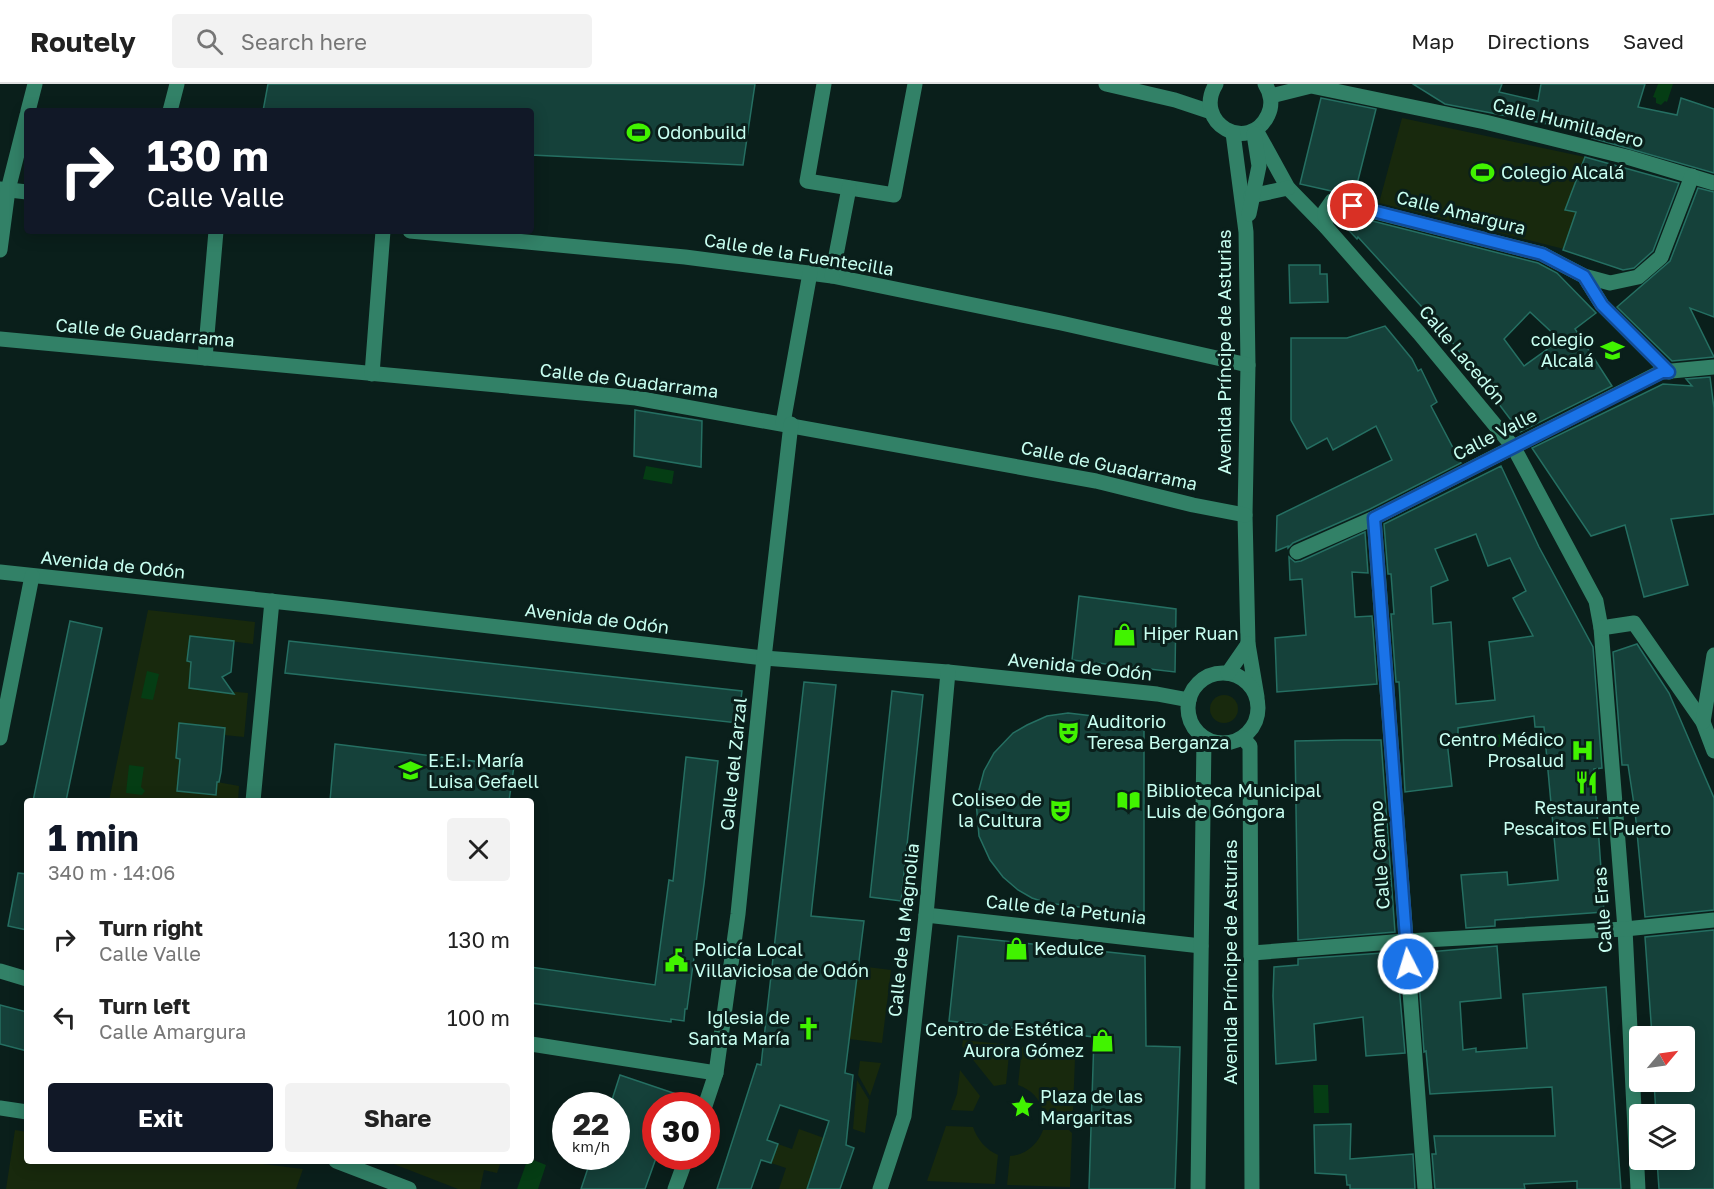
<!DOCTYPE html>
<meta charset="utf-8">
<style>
:root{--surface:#fff;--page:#f2f2f2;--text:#222;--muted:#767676;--line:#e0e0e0;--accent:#111827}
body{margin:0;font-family:"Golos Text",sans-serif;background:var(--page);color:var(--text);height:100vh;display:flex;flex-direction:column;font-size:22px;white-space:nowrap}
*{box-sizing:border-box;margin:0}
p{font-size:20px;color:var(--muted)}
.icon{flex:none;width:33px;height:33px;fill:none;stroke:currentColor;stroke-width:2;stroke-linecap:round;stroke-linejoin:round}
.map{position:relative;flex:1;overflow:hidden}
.drawer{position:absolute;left:24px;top:714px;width:510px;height:366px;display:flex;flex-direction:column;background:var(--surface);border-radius:6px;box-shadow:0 3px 15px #0003}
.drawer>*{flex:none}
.hud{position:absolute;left:24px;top:24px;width:510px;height:126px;border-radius:6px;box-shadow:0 3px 15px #0003;background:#111827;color:#fff;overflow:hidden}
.needle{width:39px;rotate:61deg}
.tools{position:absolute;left:1629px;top:942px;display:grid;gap:12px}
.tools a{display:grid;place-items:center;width:66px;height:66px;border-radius:6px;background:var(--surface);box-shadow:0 3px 15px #0003;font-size:30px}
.speed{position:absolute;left:552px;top:1008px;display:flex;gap:12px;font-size:30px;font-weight:700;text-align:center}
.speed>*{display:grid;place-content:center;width:78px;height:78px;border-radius:50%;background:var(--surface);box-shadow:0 3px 15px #0003;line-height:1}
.speed small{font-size:15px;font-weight:400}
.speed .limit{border:9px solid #d22;background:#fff;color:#111}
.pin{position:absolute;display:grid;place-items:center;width:51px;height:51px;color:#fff;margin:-26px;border:3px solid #fff;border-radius:50%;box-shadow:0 2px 6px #0007}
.me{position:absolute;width:66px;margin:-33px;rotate:355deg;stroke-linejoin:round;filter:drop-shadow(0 0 4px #0008)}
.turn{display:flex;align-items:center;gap:21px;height:126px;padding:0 24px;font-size:27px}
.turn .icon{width:78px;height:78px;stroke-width:2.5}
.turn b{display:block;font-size:42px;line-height:51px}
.round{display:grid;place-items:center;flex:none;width:63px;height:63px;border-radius:6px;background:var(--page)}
.head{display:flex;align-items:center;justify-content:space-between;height:102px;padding:0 24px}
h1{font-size:36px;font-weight:700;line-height:45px;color:var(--accent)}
.button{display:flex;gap:12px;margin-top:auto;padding:12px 24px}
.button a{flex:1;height:69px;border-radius:6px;background:var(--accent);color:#fff;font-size:24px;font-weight:700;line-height:69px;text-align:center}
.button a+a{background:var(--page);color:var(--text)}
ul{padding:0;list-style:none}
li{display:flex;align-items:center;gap:18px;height:78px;padding:0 24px}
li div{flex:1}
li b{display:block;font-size:22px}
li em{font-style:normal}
header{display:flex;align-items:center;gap:36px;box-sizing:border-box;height:84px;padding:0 30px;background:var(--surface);border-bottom:2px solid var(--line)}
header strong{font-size:28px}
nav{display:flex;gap:33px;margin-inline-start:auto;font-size:21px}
.search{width:420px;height:54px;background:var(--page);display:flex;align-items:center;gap:15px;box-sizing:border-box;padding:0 21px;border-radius:6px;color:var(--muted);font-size:22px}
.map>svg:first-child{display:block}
.green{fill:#18290d}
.water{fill:#053d14}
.building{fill:#15413a;stroke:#256f62;stroke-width:1.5;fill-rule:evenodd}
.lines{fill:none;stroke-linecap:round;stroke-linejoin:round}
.minor{stroke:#328167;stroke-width:15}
.route-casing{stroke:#114b97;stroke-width:15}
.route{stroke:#1a73e8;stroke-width:10}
.labels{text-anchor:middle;stroke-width:6;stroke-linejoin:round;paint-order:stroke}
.street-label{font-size:18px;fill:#c8fff1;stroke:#0a1f1b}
.poi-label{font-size:18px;fill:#c8fff1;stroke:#0a1f1b;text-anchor:start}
</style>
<header>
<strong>Routely</strong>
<div class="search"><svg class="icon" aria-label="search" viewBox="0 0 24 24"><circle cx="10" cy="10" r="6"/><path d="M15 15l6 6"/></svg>Search here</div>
<nav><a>Map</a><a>Directions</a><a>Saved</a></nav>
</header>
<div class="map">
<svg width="1714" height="1105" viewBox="0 0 1714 1105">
<rect width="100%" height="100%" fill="#0a1f1b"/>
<!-- green -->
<g class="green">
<polygon points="1402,34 1585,73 1566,126 1576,128 1564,165 1379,119"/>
<polygon points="148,526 255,538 253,560 190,552 187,577 191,578 189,604 248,609 244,653 224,651 224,643 180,639 176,674 180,675 177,707 193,709 206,706 206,710 216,711 217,698 239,702 238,717 109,717"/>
<circle cx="1224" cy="625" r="14"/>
<polygon points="859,882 891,886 882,959 849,955"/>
<polygon points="963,956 1010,961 1006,1000 994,1002 962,962"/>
<path d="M1022 963 1069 967 1075 974 1073 1026 1069 1029H1044C1039 1014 1032 1006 1018 1001Z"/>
<polygon points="860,977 881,979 870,1012 858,991"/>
<polygon points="960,986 980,1012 973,1027 951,1026 957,1010"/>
<polygon points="857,996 869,1016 865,1049 853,1045"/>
<path d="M946 1042 973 1043C977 1055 986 1066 998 1071L995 1100 927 1097Z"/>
<polygon points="799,1045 824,1054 807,1105 779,1105 786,1084 771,1079 778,1060 792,1065"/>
<polygon points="15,1046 27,1048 27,1077 239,1077 303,1085 296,1105 6,1105"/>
<path d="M1043 1046H1069L1072 1049 1070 1103 1007 1101 1010 1072C1026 1071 1038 1060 1043 1046Z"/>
<polygon points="386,1077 501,1077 497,1089 484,1086 480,1105 458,1105"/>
</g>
<!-- water -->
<g class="water">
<polygon points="1658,0 1673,0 1667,18 1665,17 1661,21 1656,19 1656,14 1653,13"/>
<polygon points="646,382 674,387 672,400 643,395"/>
<polygon points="147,587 159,590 153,616 141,614"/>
<polygon points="1511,649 1513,661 1482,665 1480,653"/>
<polygon points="129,681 144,683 141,703 145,707 142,711 126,709"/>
<polygon points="1313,1001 1328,1001 1329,1029 1314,1029"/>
<polygon points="531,1075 546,1081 538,1105 517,1105 527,1077"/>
</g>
<!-- building -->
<g class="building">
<polygon points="268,0 755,0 743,81 531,71 531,27 263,27"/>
<polygon points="1413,0 1502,0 1499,8 1538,17 1541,0 1645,0 1638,23 1677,31 1681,14 1714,25 1714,89 1592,54 1594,49 1445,20"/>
<polygon points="1321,14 1376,25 1354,112 1300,100"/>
<polygon points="1585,73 1679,99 1653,167 1634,184 1623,186 1563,166 1576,128 1565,126"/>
<polygon points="1698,104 1714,108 1714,233 1690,224 1714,273 1672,277 1617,223 1670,177"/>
<path d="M1341 129 1538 179 1557 189 1596 229 1575 245 1612 302 1520 348 1443 246 1358 153 1357 155 1337 134ZM1530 228 1560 256 1524 282 1504 255Z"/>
<polygon points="1289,181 1320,181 1320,190 1327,190 1328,218 1290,219"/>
<polygon points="1385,242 1412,275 1418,287 1421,285 1437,318 1431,322 1461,379 1370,425 1293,459 1288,464 1288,462 1276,467 1277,432 1392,376 1376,342 1333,366 1327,354 1307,365 1291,336 1291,254 1347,254"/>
<polygon points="1710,293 1714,324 1714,430 1671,435 1688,501 1644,513 1625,441 1591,452 1532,364 1663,300 1692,302 1686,295"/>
<polygon points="635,326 702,337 701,383 634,372"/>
<path d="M1501 382 1539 463 1593 563 1602 684 1594 685 1604 828 1495 836V842L1466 844 1461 791 1507 788 1508 801 1558 796 1544 643H1535L1534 632 1458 644V655L1447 657 1452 702 1405 708 1399 598H1396L1391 530H1394L1391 490H1388L1384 440ZM1476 450 1488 482 1510 474 1526 507 1513 514 1533 552 1489 558 1495 616 1456 620 1451 538 1433 540 1431 503 1448 496 1435 465Z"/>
<polygon points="1365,448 1368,489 1352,488 1355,533 1372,532 1377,600 1277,608 1275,554 1306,551 1302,495 1290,496 1289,473 1295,478 1301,477"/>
<polygon points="1079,512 1176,525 1175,588 1072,576"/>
<polygon points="70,537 102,544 66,717 33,717"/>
<polygon points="190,552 234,557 231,588 222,593 234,610 189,604 191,578 187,577"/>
<polygon points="289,557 742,607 738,639 285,589"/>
<polygon points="1637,560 1669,609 1714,714 1714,826 1645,833 1635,727 1628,681 1622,681 1613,568"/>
<polygon points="804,598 836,601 811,832 864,837 845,989 853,991 846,1061 854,1064 840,1105 807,1105 829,1037 780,1021 767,1056 778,1060 771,1079 761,1076 751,1105 717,1105 757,980 761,981"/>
<polygon points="892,607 923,611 901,817 870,813"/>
<polygon points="1068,629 1144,638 1144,831 1047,819 1032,814 1018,806 1003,793 990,776 979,752 976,717 984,687 994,669 1013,649 1027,641 1047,632"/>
<polygon points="179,639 225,644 221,688 219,698 217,698 216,711 177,707 180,675 176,674"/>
<polygon points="1344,656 1381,656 1395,848 1298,856 1295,657"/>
<polygon points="335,660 514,682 509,717 330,717"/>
<polygon points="686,673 718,677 704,800 687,925 685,925 684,937 671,935 671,938 531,919 531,883 655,901 669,796 673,797"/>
<polygon points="18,789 27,790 27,846 8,842"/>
<polygon points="1714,846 1714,1105 1659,1105 1657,1076 1684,1076 1684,1030 1656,1030 1654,998 1684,998 1684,952 1652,952 1645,853"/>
<polygon points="958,852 1145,872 1146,962 1180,963 1175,1105 1089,1105 1094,953 949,937"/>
<polygon points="1497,862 1501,914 1460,918 1463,966 1476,964 1476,968 1527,964 1523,910 1606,903 1621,1105 1577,1105 1577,1097 1524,1100 1525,1105 1435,1105 1432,1070 1436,1070 1434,1052 1555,1052 1552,1003 1430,1010 1426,967 1424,968 1417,869"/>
<polygon points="1396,868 1405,969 1366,972 1363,933 1314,940 1316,976 1276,980 1273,912 1274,883 1298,881 1298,875"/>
<polygon points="0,921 27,928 27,967 0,960"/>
<polygon points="620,991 697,1017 696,1022 656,1022 656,1074 645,1105 581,1105 592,1072 616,1072 616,1022 610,1022"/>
<polygon points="1351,1040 1350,1075 1413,1070 1415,1105 1350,1105 1350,1101 1347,1101 1346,1091 1315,1089 1314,1041"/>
</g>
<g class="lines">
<!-- minor -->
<g class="minor">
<polyline points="824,0 807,97 894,111 915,0"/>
<polyline points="1106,0 1175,16 1211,28"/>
<path d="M1216 0C1192 39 1249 71 1268 31 1273 21 1271 9 1265 0"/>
<polyline points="1271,12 1311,2 1485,38 1627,73 1714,99"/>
<polyline points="28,27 35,0"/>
<polyline points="170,27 177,0"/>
<polyline points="1256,46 1288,104 1326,143 1419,249 1514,364 1596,517 1601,544 1625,845 1638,1105"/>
<polyline points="1233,49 1246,148 1248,281 1245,431 1248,560 1257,613"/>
<polyline points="0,105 27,108"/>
<polyline points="1251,112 1288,104"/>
<polyline points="1249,130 1259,82 1254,50"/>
<polyline points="1326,143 1325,127 1332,117 1542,170 1584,192 1602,221 1669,288"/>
<polyline points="410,147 685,173 832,192 1061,239 1248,281"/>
<polyline points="0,166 8,106 27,31"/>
<polyline points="832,192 849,104"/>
<polyline points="1584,192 1610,199 1638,193 1661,173 1692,92"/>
<polyline points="0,255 636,314 1096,397 1193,421 1245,431"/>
<polyline points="205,274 216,147"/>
<polyline points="372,290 383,147"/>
<polyline points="783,339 810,189"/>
<polyline points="1374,434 1425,1105"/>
<polyline points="1297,468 1374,434 1661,288 1714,283"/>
<polyline points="0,488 327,523 764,574 948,588 1157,610 1189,616"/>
<polyline points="1601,544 1634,539 1703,638 1714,667"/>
<circle cx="1223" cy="624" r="35"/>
<polyline points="1228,589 1248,560"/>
<polyline points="1703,638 1714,571"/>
<polyline points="0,654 32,492"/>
<polyline points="1243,654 1250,662 1252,1105"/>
<polyline points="253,717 272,517"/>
<polyline points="926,831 1201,862"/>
<polyline points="1252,869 1406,857 1625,845 1714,836"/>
<polyline points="0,887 27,895"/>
<polyline points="531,960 716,989"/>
<polyline points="705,1022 716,989 738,830 764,574 791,340"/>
<polyline points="0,1024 27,1028"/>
<polyline points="336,1077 409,1105"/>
<polyline points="675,1105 687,1072"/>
<polyline points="880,1105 904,1032 926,831 948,588"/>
<polyline points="1198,1105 1204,654"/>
</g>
</g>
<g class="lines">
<defs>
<polyline id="route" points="1353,122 1542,170 1584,192 1602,221 1669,288 1662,288 1374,434 1408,880"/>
</defs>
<!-- route casing -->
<use href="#route" class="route-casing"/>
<!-- route -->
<use href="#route" class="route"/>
</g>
<!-- icons -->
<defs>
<symbol id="stadium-bare" viewBox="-9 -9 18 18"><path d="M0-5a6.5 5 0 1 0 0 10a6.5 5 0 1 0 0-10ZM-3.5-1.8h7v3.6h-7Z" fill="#41f300" stroke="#0a1f1b" stroke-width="2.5" paint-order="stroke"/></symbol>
<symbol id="school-bare" viewBox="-9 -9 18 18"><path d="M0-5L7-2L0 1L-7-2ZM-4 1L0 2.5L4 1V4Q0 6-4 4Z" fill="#41f300" stroke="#0a1f1b" stroke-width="2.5" paint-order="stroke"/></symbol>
<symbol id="shop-bare" viewBox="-9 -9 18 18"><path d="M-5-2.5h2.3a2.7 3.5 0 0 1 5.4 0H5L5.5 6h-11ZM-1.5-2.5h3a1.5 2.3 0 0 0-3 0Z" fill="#41f300" stroke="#0a1f1b" stroke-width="2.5" paint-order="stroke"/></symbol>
<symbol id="theatre-bare" viewBox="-9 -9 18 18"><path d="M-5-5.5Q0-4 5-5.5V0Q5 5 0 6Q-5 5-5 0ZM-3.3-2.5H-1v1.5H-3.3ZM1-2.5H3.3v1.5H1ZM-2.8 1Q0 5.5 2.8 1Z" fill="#41f300" stroke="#0a1f1b" stroke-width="2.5" paint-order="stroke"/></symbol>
<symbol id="hospital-bare" viewBox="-9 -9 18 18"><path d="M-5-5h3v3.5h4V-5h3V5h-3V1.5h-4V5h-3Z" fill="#41f300" stroke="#0a1f1b" stroke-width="2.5" paint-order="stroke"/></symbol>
<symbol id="restaurant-bare" viewBox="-9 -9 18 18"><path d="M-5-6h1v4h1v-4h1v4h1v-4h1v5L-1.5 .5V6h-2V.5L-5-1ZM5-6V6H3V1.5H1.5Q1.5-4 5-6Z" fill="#41f300" stroke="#0a1f1b" stroke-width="2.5" paint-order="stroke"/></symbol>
<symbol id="library-bare" viewBox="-9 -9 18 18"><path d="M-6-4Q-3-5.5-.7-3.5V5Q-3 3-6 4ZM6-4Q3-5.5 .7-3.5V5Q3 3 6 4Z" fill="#41f300" stroke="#0a1f1b" stroke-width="2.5" paint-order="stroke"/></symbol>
<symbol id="civic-bare" viewBox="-9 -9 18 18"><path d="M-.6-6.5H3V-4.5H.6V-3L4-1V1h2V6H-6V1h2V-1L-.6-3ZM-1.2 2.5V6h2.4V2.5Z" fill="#41f300" stroke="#0a1f1b" stroke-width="2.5" paint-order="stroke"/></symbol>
<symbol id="church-bare" viewBox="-9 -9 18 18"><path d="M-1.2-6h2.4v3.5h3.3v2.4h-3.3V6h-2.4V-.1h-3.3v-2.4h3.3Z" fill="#41f300" stroke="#0a1f1b" stroke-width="2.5" paint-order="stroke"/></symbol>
<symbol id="sight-bare" viewBox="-9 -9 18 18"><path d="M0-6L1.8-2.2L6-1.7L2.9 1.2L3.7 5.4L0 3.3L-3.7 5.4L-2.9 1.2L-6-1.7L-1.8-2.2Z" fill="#41f300" stroke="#0a1f1b" stroke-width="2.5" paint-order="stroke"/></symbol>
</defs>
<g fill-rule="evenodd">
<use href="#stadium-bare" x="622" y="32" width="33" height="33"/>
<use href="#stadium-bare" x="1466" y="72" width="33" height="33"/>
<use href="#school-bare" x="1596" y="250" width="33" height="33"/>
<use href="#shop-bare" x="1108" y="534" width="33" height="33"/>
<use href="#theatre-bare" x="1052" y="632" width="33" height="33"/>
<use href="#hospital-bare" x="1566" y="650" width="33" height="33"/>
<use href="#school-bare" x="394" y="670" width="33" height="33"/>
<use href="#restaurant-bare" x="1570" y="682" width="33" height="33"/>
<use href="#library-bare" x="1112" y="700" width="33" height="33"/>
<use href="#theatre-bare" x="1044" y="710" width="33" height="33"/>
<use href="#shop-bare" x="1000" y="848" width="33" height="33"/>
<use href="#civic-bare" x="660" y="860" width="33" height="33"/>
<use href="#church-bare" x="792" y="928" width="33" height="33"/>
<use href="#shop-bare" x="1086" y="940" width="33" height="33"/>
<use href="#sight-bare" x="1006" y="1006" width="33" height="33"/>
</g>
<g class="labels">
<!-- street labels -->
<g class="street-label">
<text transform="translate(1568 39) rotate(14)" y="6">Calle Humilladero</text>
<text transform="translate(1461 129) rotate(14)" y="6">Calle Amargura</text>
<text transform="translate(799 171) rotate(9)" y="6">Calle de la Fuentecilla</text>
<text transform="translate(145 249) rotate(5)" y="6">Calle de Guadarrama</text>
<text transform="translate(1225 268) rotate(-90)" y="6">Avenida Príncipe de Asturias</text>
<text transform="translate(1462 271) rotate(50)" y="6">Calle Lacedón</text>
<text transform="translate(629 297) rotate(7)" y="6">Calle de Guadarrama</text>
<text transform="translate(1495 351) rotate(-27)" y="6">Calle Valle</text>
<text transform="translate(1109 382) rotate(12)" y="6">Calle de Guadarrama</text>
<text transform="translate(113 481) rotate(6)" y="6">Avenida de Odón</text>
<text transform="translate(597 535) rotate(7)" y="6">Avenida de Odón</text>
<text transform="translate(1080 583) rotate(6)" y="6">Avenida de Odón</text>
<text transform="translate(734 680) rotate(-84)" y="6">Calle del Zarzal</text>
<text transform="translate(1380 771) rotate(-94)" y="6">Calle Campo</text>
<text transform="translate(1066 826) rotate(6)" y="6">Calle de la Petunia</text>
<text transform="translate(1603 826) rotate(-94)" y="6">Calle Eras</text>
<text transform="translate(904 846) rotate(-84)" y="6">Calle de la Magnolia</text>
<text transform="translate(1231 878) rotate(-90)" y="6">Avenida Príncipe de Asturias</text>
</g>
<!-- poi labels -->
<g class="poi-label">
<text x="657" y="55">Odonbuild</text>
<text x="1501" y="95">Colegio Alcalá</text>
<text x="1594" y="262" text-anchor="end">colegio<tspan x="1594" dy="21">Alcalá</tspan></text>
<text x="1143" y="556">Hiper Ruan</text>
<text x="1087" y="644">Auditorio<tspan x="1087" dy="21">Teresa Berganza</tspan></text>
<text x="1564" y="662" text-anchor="end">Centro Médico<tspan x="1564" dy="21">Prosalud</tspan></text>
<text x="428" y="683">E.E.I. María<tspan x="428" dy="21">Luisa Gefaell</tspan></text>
<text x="1146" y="713">Biblioteca Municipal<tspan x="1146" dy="21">Luis de Góngora</tspan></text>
<text x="1042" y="722" text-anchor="end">Coliseo de<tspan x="1042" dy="21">la Cultura</tspan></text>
<text x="1587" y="730" text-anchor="middle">Restaurante<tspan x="1587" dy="21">Pescaitos El Puerto</tspan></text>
<text x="1034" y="871">Kedulce</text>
<text x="694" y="872">Policía Local<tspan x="694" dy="21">Villaviciosa de Odón</tspan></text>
<text x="790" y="940" text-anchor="end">Iglesia de<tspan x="790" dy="21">Santa María</tspan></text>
<text x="1084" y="952" text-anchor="end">Centro de Estética<tspan x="1084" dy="21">Aurora Gómez</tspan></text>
<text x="1040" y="1019">Plaza de las<tspan x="1040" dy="21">Margaritas</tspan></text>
</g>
</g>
</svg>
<div class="tools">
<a><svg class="needle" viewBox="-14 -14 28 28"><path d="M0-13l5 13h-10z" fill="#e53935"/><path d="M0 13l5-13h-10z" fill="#767676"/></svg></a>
<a><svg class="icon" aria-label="layers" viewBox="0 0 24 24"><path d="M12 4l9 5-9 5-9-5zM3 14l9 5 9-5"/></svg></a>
</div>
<div class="speed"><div>22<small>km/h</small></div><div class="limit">30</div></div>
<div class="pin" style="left:1353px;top:122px;background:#d93025"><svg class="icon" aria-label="arrive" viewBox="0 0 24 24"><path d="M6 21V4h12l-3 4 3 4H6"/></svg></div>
<svg class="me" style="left:1408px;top:880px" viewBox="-20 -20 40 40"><circle r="17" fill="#1a73e8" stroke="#fff" stroke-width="3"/><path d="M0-11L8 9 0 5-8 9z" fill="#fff"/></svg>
<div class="hud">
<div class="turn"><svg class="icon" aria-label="right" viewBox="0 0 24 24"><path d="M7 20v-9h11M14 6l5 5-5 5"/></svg><div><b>130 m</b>Calle Valle</div></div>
</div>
<section class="drawer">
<div class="head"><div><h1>1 min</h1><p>340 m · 14:06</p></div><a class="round"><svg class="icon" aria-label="close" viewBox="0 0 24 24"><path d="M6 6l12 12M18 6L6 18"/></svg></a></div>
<ul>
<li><svg class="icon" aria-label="right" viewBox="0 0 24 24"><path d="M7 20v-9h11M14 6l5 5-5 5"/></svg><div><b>Turn right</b><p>Calle Valle</p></div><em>130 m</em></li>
<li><svg class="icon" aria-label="left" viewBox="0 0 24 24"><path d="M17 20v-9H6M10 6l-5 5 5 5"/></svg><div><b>Turn left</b><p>Calle Amargura</p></div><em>100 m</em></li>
</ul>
<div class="button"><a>Exit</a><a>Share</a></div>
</section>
</div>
